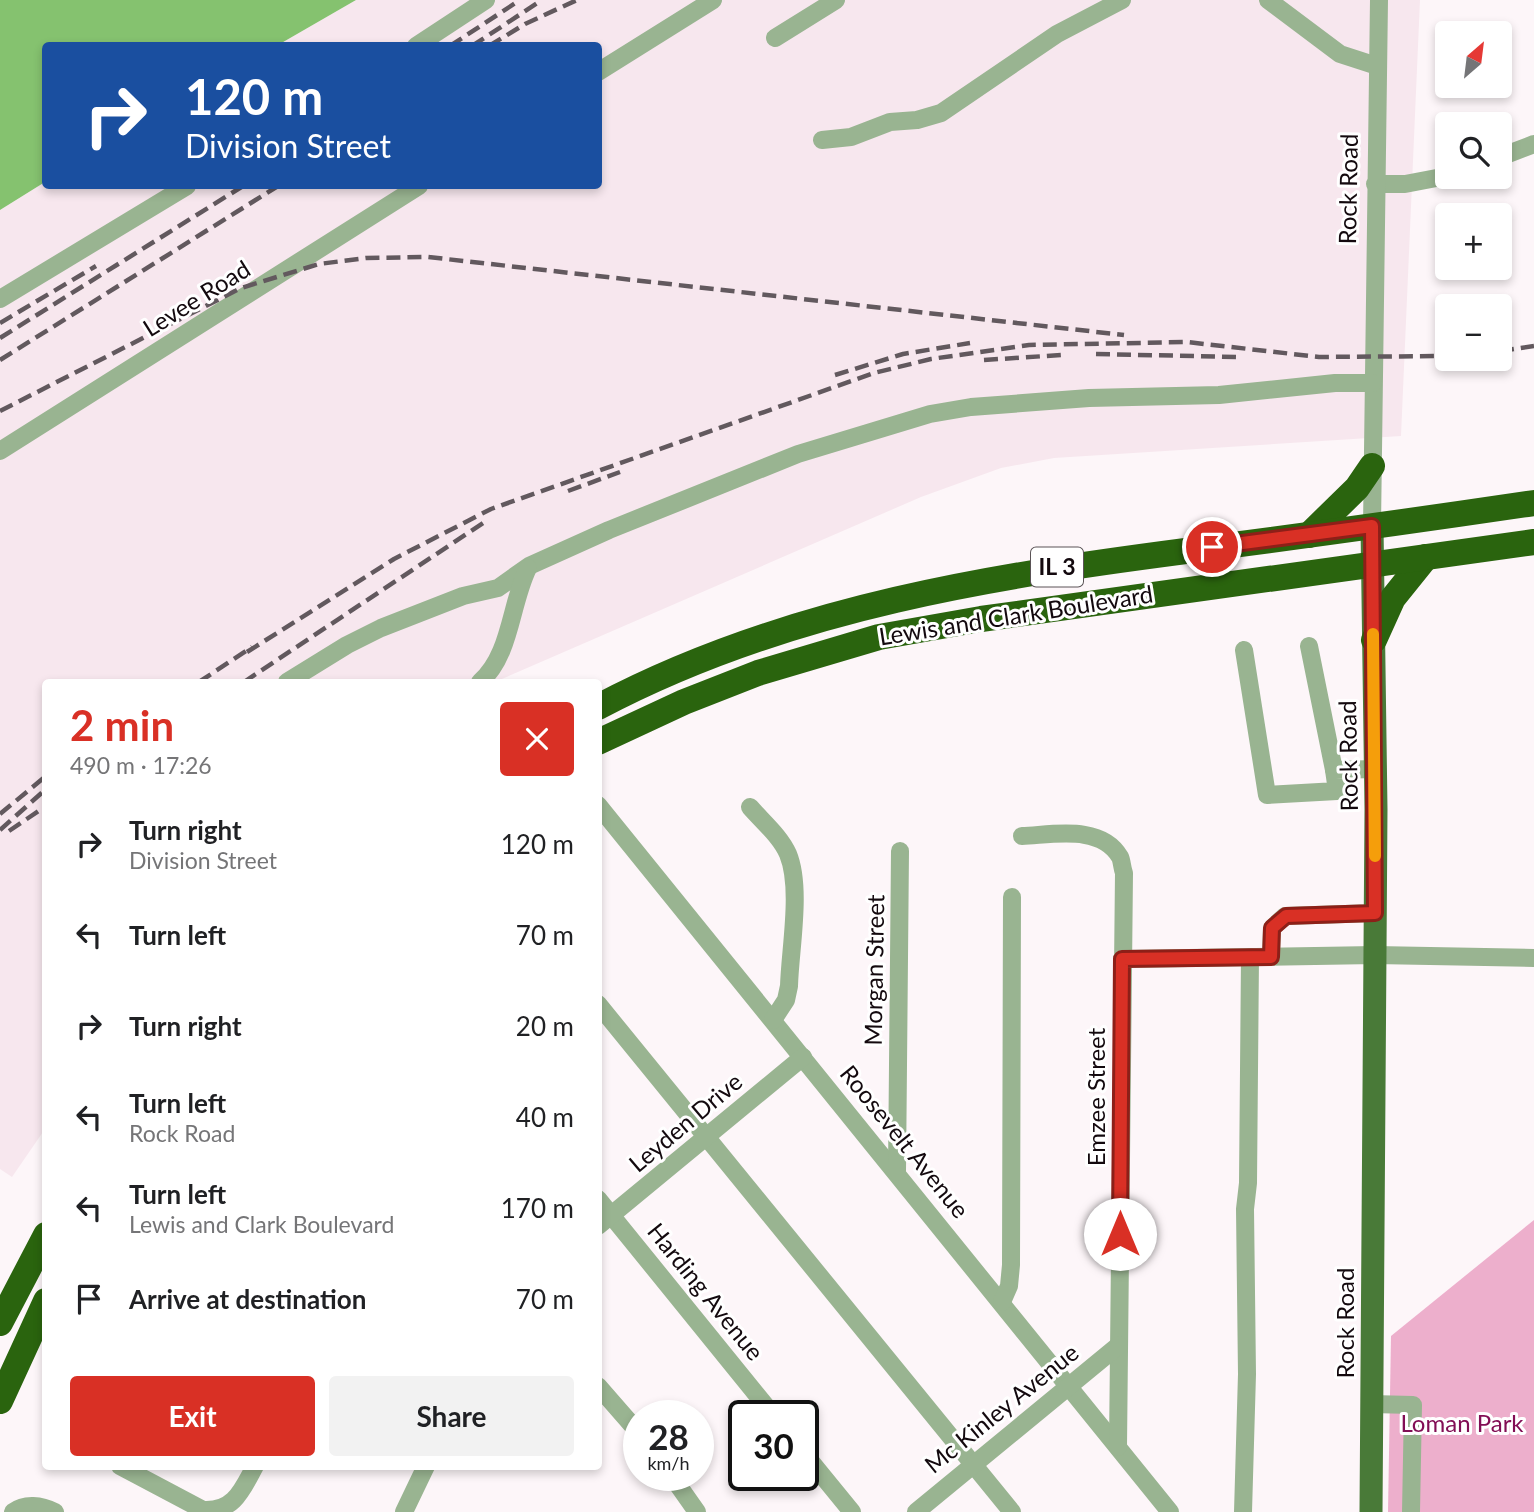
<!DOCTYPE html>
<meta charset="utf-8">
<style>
:root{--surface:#fff;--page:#f2f2f2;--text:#202124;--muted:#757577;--accent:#d93025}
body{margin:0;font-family:Lato,sans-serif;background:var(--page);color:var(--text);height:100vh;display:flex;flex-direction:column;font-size:26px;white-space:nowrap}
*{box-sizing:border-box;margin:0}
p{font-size:23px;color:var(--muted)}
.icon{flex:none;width:38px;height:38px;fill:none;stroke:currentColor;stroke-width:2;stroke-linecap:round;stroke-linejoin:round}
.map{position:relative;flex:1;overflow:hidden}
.side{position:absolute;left:42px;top:679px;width:560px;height:791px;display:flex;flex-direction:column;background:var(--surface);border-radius:7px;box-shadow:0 4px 10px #0003}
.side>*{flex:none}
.top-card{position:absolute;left:42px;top:42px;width:560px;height:147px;border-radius:7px;box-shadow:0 4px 10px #0003;background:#1a4fa0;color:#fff;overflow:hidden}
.needle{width:46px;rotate:28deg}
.tools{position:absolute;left:1435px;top:21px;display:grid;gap:14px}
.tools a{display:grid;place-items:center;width:77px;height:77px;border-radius:7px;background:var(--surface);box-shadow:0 4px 10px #0003;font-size:35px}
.speed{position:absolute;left:623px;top:1400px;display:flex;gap:14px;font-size:35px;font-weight:700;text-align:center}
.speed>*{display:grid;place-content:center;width:91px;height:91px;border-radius:50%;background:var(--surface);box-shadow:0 4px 10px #0003;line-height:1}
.speed small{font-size:18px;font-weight:400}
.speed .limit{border:4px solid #111;border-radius:10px;background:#fff;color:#111}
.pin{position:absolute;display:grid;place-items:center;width:60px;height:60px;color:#fff;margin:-30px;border:4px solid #fff;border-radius:50%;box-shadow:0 2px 7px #0007}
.me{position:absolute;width:77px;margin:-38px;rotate:0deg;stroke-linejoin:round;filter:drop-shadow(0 0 5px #0008)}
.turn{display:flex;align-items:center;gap:24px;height:147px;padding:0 28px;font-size:32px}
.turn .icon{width:91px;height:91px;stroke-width:2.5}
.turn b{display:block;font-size:49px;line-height:60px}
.round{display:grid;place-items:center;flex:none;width:74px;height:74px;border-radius:7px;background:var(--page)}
.headline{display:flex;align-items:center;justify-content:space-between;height:119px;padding:0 28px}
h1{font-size:42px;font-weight:700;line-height:52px;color:var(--accent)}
.cta{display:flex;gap:14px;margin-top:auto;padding:14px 28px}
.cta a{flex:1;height:80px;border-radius:7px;background:var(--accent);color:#fff;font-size:28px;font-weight:700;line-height:80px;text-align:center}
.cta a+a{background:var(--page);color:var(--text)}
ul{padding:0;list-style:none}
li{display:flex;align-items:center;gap:21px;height:91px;padding:0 28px}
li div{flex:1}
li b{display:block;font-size:26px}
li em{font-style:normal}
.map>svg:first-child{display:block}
.built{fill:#f7e7ee}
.green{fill:#edafcc}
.water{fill:#85c26f}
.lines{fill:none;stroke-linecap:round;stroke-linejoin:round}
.minor{stroke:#99b491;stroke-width:18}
.major{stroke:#497a38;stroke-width:23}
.highway{stroke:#2a640e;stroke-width:26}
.rail{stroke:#62595e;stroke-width:4.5;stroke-dasharray:14 7;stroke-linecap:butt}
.route-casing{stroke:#8d1f18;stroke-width:18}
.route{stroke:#d93025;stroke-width:12}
.slow{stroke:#f59e0b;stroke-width:12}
.labels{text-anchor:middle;stroke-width:6;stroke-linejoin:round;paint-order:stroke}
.shield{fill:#fff;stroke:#5a5356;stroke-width:2}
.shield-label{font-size:23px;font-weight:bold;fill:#13090e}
.street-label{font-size:24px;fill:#13090e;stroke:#fff}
.park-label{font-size:24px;fill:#820e55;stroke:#fff}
</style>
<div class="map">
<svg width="1534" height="1512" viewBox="0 0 1534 1512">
<rect width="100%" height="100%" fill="#fdf6f9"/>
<!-- built -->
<polygon class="built" points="356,0 1420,0 1401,436 1054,458 1001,468 921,497 495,682 46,682 45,1129 12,1177 0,1169 0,210 45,182 46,186 598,186 598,46 278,45"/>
<!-- green -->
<polygon class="green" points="1534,1220 1534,1512 1388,1512 1391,1336"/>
<!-- water -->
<polygon class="water" points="0,0 356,0 278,45 46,46 45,182 0,210"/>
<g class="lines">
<!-- minor -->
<g class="minor">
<polyline points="1268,0 1340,54 1377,66"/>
<polyline points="775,38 836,0"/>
<polyline points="416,46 486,0"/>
<polyline points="598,72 713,0"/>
<polyline points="822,140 851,137 890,122 917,120 941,113 1057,34 1122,0"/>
<polyline points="1500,157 1534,144"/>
<polyline points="1375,184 1405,184 1447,176"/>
<polyline points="0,299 187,186"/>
<polyline points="0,451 419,186"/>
<polyline points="1372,526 1379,0"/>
<polyline points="1309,646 1334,770"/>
<polyline points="1244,650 1267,795 1337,791 1334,770 1375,769"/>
<polyline points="287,682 347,645 381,628 463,596 498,588 529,566 609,530 798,454 930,414 971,407 1089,398 1219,395 1335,383 1373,383"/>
<path d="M480 682C511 655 510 605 528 568"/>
<polyline points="598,805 1170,1512"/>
<path d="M750 807C763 822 780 836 788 854 802 888 790 949 789 986L786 1000 773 1020"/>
<path d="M1022 836C1052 835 1101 824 1120 857 1122 861 1122 868 1124 873L1118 1447"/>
<polyline points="1271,956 1272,928 1285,916 1375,913"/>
<polyline points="1122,959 1375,955 1534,958"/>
<polyline points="598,1004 1012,1512"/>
<polyline points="897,1172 900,851"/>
<polyline points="598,1199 774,1416"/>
<polyline points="598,1226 803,1057"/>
<polyline points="1002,1302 1009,1286 1011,1265 1012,897"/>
<polyline points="598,1386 639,1433"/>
<polyline points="1371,1404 1413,1405 1411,1512"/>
<polyline points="803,1452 852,1512"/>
<path d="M120 1466 203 1510C234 1512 242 1490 255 1466"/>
<polyline points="671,1475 697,1512"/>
<path d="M13 1512C25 1503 41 1505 55 1512"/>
<polyline points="404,1512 426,1466"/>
<polyline points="916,1512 1119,1345"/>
<polyline points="1243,1512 1247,1374 1245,1209 1248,1183 1250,957"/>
</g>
<!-- major -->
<polyline class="major" points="1371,1512 1376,809 1372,526"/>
<!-- highway -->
<g class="highway">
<polyline points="1309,535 1357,488 1372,466"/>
<polyline points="1374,640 1393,598 1426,557"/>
<path d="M598 707C789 606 998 575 1209 548 1318 534 1426 519 1534 503"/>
<polyline points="598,742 684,702 758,673 879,637 981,619 1534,542"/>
<polyline points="0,1323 46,1235"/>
<polyline points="0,1401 46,1301"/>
</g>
<!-- rail -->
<g class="rail">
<polyline points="450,46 520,0"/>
<polyline points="472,46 542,0"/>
<polyline points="489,46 525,24 577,0"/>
<polyline points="0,323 96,266"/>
<polyline points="0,338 243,186"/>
<polyline points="1500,351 1534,346"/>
<polyline points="1096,354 1239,357"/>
<polyline points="0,360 278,186"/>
<polyline points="984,360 1061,355"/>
<polyline points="835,375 903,354 970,343"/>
<polyline points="0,411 241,288 319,264 366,258 428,257 1124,335"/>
<polyline points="568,491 620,472"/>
<polyline points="247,652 394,559 491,509 874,373 931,359 1029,345 1187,342 1319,357 1447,356"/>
<polyline points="199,682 252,647"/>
<polyline points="244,682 483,523"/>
<polyline points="0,814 46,776"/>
<polyline points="0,830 46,789"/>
<polyline points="9,831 46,806"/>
</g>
</g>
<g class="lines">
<defs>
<polyline id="route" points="1120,1234 1122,959 1271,957 1272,928 1286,916 1375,913 1372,526 1212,547"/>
</defs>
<!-- route casing -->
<use href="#route" class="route-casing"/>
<!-- route -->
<use href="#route" class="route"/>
<!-- slow -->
<polyline class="slow" points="1373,634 1375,856"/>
</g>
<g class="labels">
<!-- shield labels -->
<rect class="shield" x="1031" y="547.5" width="52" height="39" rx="5"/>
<g class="shield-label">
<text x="1057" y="575">IL 3</text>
</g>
<!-- street labels -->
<g class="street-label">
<text transform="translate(1349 189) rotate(-89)" y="8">Rock Road</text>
<text transform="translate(197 299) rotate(-32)" y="8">Levee Road</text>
<text transform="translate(1016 616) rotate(-9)" y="8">Lewis and Clark Boulevard</text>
<text transform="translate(1349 756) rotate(-91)" y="8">Rock Road</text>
<text transform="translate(875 970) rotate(-89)" y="8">Morgan Street</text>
<text transform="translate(1097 1097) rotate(-90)" y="8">Emzee Street</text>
<text transform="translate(686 1123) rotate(-40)" y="8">Leyden Drive</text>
<text transform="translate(904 1142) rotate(51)" y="8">Roosevelt Avenue</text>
<text transform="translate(705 1292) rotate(51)" y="8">Harding Avenue</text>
<text transform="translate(1346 1323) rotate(-90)" y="8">Rock Road</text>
<text transform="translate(1002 1409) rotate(-39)" y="8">Mc Kinley Avenue</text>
</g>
<!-- park labels -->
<g class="park-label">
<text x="1462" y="1432">Loman Park</text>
</g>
</g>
</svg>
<div class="tools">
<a><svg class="needle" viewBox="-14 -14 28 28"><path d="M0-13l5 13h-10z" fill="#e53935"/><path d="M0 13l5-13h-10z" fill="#757577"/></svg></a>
<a><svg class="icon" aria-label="search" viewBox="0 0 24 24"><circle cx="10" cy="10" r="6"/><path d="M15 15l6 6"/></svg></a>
<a>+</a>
<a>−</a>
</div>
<div class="speed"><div>28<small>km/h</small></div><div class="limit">30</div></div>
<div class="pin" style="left:1212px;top:547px;background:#d93025"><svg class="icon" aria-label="arrive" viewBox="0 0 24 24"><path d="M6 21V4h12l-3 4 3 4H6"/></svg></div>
<svg class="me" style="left:1120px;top:1234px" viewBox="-20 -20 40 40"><circle r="19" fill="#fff"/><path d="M0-13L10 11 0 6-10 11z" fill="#d93025"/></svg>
<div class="top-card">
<div class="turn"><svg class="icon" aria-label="right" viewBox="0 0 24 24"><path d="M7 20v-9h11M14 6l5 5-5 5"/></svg><div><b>120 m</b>Division Street</div></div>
</div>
<section class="side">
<div class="headline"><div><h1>2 min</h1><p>490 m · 17:26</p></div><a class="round" style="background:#d93025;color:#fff"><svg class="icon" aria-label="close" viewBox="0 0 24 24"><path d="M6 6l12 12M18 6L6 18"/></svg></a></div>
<ul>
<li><svg class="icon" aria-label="right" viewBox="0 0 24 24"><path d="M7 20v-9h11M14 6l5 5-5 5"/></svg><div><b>Turn right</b><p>Division Street</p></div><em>120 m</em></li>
<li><svg class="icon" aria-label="left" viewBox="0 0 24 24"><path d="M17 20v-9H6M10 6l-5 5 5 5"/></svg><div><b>Turn left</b></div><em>70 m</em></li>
<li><svg class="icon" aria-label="right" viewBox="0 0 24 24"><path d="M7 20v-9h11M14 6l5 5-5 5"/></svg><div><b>Turn right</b></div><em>20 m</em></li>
<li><svg class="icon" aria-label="left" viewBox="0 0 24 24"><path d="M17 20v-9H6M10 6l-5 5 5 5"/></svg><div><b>Turn left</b><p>Rock Road</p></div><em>40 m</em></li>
<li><svg class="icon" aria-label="left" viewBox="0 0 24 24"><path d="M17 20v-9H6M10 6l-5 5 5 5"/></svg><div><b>Turn left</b><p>Lewis and Clark Boulevard</p></div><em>170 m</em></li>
<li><svg class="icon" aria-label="arrive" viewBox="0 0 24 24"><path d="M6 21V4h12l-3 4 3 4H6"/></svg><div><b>Arrive at destination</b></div><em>70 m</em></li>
</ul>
<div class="cta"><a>Exit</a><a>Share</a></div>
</section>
</div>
